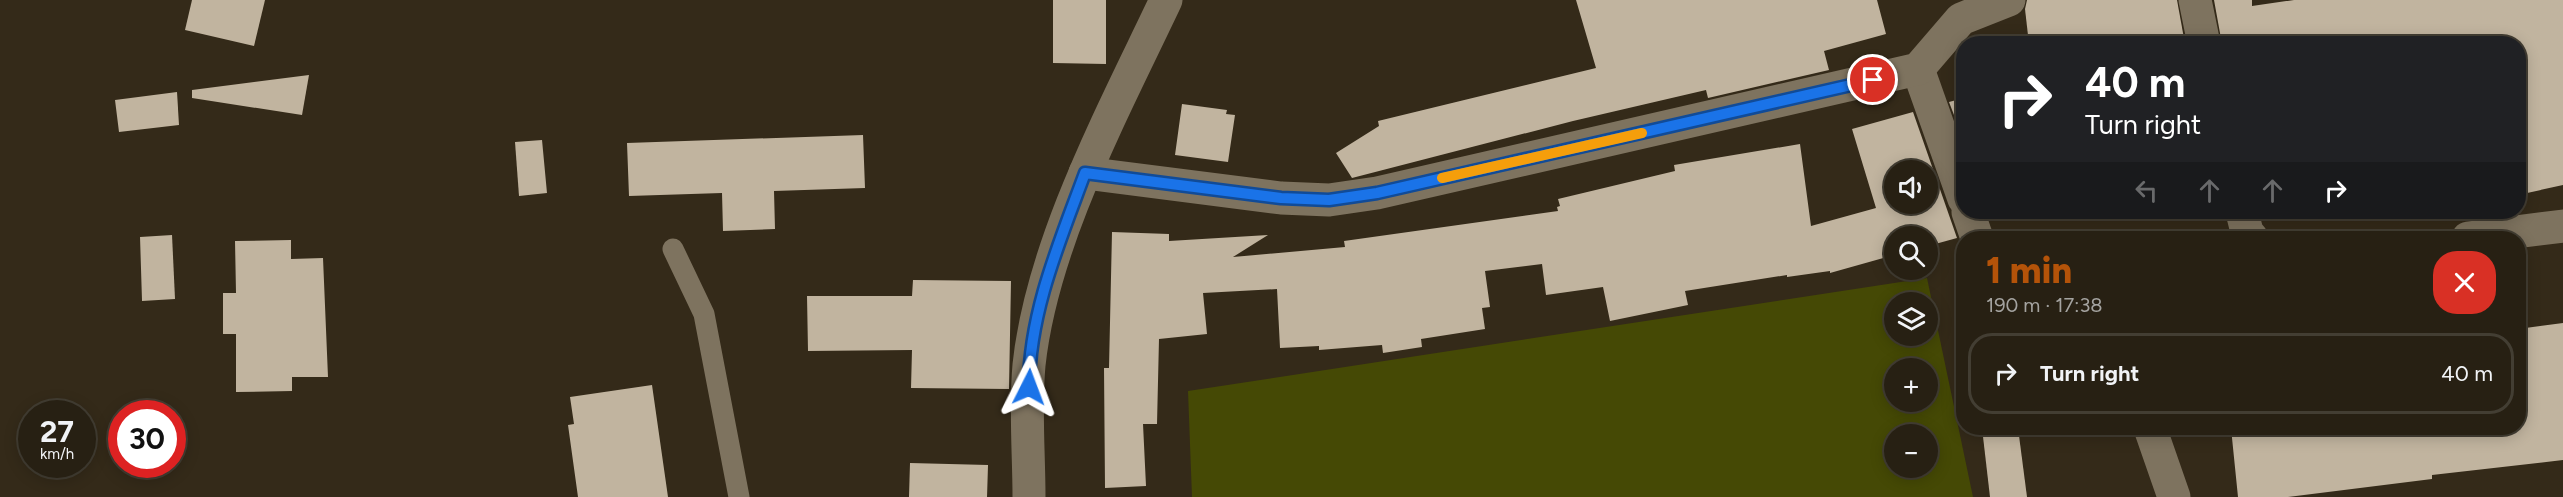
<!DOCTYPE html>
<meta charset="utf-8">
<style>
:root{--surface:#272013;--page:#2f281c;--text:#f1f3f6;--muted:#a4a3a0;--line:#433e33;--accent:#b45309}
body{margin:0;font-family:Figtree,sans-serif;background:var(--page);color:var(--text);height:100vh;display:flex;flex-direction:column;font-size:22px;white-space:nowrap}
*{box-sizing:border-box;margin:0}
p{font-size:20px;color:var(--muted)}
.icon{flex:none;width:33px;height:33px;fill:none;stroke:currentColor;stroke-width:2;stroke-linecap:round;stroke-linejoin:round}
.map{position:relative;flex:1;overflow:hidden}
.panel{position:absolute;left:1956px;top:231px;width:570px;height:204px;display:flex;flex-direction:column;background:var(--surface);border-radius:24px;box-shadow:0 3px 15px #0003,0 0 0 2px var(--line)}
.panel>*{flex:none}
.hud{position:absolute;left:1956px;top:36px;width:570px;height:183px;border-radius:24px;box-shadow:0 3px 15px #0003,0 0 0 2px var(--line);background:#202124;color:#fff;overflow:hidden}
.tools{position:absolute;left:1884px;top:160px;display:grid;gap:12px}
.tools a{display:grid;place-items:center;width:54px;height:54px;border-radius:50%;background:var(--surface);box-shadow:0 3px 15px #0003,0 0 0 2px var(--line);font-size:30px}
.speed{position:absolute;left:18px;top:400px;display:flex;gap:12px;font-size:30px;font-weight:700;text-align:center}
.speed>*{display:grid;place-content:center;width:78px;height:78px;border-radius:50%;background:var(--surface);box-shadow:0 3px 15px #0003,0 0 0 2px var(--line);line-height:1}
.speed small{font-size:15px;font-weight:400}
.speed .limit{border:9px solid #d22;background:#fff;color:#111}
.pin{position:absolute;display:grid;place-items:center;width:51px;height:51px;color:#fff;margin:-26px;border:3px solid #fff;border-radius:50%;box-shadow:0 2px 6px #0007}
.me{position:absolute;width:66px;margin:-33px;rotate:3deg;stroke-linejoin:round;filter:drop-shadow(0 0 4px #0008)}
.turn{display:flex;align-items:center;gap:21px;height:126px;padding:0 30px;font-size:27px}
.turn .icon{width:78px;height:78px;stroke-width:2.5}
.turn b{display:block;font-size:42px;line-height:51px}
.lanes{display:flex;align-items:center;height:57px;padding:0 30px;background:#0003;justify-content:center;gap:30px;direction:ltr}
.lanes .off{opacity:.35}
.round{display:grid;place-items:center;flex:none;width:63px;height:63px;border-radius:24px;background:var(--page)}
.summary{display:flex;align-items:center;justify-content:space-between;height:102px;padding:0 30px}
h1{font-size:36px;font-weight:800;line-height:45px;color:var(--accent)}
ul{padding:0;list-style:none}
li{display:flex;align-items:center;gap:18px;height:81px;margin:0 12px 9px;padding:0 18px;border:3px solid var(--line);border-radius:24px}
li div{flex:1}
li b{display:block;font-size:22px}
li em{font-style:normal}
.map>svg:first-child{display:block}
.green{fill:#454905;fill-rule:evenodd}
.building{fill:#c1b49f;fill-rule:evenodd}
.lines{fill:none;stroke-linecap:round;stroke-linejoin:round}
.service{stroke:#7e735f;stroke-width:21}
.minor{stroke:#7e735f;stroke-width:33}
.route-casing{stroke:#114b97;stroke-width:15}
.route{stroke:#1a73e8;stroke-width:10}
.slow{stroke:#f59e0b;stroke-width:10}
</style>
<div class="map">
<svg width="2563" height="497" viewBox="0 0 2563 497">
<rect width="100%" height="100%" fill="#342a19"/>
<!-- green -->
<path class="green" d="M1927 278 1973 497H1192L1188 391ZM1894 303H1928V336H1894ZM1894 369H1928V402H1894ZM1894 435H1928V468H1894Z"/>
<!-- building -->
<g class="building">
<polygon points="192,0 265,0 254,46 185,30"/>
<polygon points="1053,0 1106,0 1106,64 1053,63"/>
<polygon points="1576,0 1877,0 1886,34 1824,51 1829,70 1708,98 1706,90 1573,121 1352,178 1336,153 1379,126 1378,121 1596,68"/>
<polygon points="2027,0 2177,0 2185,44 2029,44 2025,9"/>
<polygon points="2214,0 2252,0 2252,6 2294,0 2563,0 2563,185 2518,195 2518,44 2222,44"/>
<polygon points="309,75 302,115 192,98 192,90"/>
<polygon points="177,92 179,125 119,132 115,100"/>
<polygon points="1964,98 1964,141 1949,102"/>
<polygon points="1182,104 1227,110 1226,114 1235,115 1228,162 1175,155"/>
<path d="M1913 112 1957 238 1928 246V237H1894V255L1830 273V271L1787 277V275L1685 291 1688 305 1610 321 1603 287 1546 295 1542 264 1485 271 1490 307 1482 308 1485 329 1421 339 1422 347 1383 353 1382 345 1319 350V346L1280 348 1277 289 1203 293 1207 334 1159 339 1157 424H1143L1146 486 1105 488 1104 368H1109L1112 232 1169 234V241L1268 235 1233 257 1345 247 1344 241 1558 211 1557 207 1560 206 1558 199 1675 171 1674 165 1800 144 1811 226 1876 208 1852 129ZM1894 171H1928V204H1894Z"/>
<polygon points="863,135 865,188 774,191 775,229 723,231 722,193 629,196 627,143"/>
<polygon points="542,140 547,193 519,196 515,142"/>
<polygon points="172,235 175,299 142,301 140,237"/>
<polygon points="291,240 291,259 323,258 328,377 292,377 292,391 236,392 236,334 223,334 223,293 236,293 235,241"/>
<polygon points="913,280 1011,281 1009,389 911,388 912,350 808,351 807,296 912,296"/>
<polygon points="2563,323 2563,460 2432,475 2432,479 2288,497 2238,497 2231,428 2518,428 2518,329"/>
<polygon points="652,385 668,497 578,497 568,425 574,424 570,397"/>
<polygon points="1982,428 2018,428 2027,497 1990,497"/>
<polygon points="910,463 988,465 987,497 909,497"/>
</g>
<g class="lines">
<!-- service -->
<polyline class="service" points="673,249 704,314 739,497"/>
<!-- minor -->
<g class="minor">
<polyline points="2195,0 2204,44"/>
<polyline points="1918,69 1964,199"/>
<polyline points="1085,173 1281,198 1329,200 1377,193 1918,69 1961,19 2009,0"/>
<polyline points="1968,212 1977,238"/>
<polyline points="2242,212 2247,232 2252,238"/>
<polyline points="2468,238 2563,226"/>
<polyline points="2150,428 2174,497"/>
<path d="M1029 497C1029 454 1025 408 1029 365 1042 243 1114 110 1166 0"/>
</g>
</g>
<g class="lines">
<defs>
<path id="route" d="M1029 387C1029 313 1060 241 1085 173L1281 198 1329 200 1377 193 1873 80"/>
</defs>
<!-- route casing -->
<use href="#route" class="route-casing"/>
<!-- route -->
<use href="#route" class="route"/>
<!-- slow -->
<polyline class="slow" points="1442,178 1642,133"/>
</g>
</svg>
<div class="tools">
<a><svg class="icon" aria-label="sound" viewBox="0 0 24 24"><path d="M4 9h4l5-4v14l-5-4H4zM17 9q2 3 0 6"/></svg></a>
<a><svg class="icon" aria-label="search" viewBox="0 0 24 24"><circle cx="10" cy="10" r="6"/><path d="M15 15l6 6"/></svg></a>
<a><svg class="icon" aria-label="layers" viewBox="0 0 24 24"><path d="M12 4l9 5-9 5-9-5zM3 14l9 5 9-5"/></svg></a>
<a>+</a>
<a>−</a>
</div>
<div class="speed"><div>27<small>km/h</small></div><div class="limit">30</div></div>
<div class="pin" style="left:1873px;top:80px;background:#d93025"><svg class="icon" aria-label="arrive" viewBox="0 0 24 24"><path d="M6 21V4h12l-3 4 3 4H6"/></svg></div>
<svg class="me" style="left:1029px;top:387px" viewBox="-20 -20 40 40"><path d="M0-17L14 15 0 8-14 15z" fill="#1a73e8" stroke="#fff" stroke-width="4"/></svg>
<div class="hud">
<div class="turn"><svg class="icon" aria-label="right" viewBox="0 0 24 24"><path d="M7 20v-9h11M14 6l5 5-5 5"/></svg><div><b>40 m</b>Turn right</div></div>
<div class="lanes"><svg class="icon off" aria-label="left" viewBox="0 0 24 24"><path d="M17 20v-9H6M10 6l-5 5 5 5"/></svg><svg class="icon off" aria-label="ahead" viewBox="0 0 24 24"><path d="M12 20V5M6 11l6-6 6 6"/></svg><svg class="icon off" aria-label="ahead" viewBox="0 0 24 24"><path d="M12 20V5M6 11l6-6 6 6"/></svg><svg class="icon" aria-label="right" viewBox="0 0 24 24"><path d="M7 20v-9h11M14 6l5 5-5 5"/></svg></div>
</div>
<section class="panel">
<div class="summary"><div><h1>1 min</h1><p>190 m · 17:38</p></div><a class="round" style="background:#d93025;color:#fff"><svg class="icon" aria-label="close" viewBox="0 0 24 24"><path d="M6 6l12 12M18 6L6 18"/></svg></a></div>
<ul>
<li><svg class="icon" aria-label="right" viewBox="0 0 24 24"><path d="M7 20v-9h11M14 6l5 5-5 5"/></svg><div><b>Turn right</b></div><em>40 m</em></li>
</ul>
</section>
</div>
